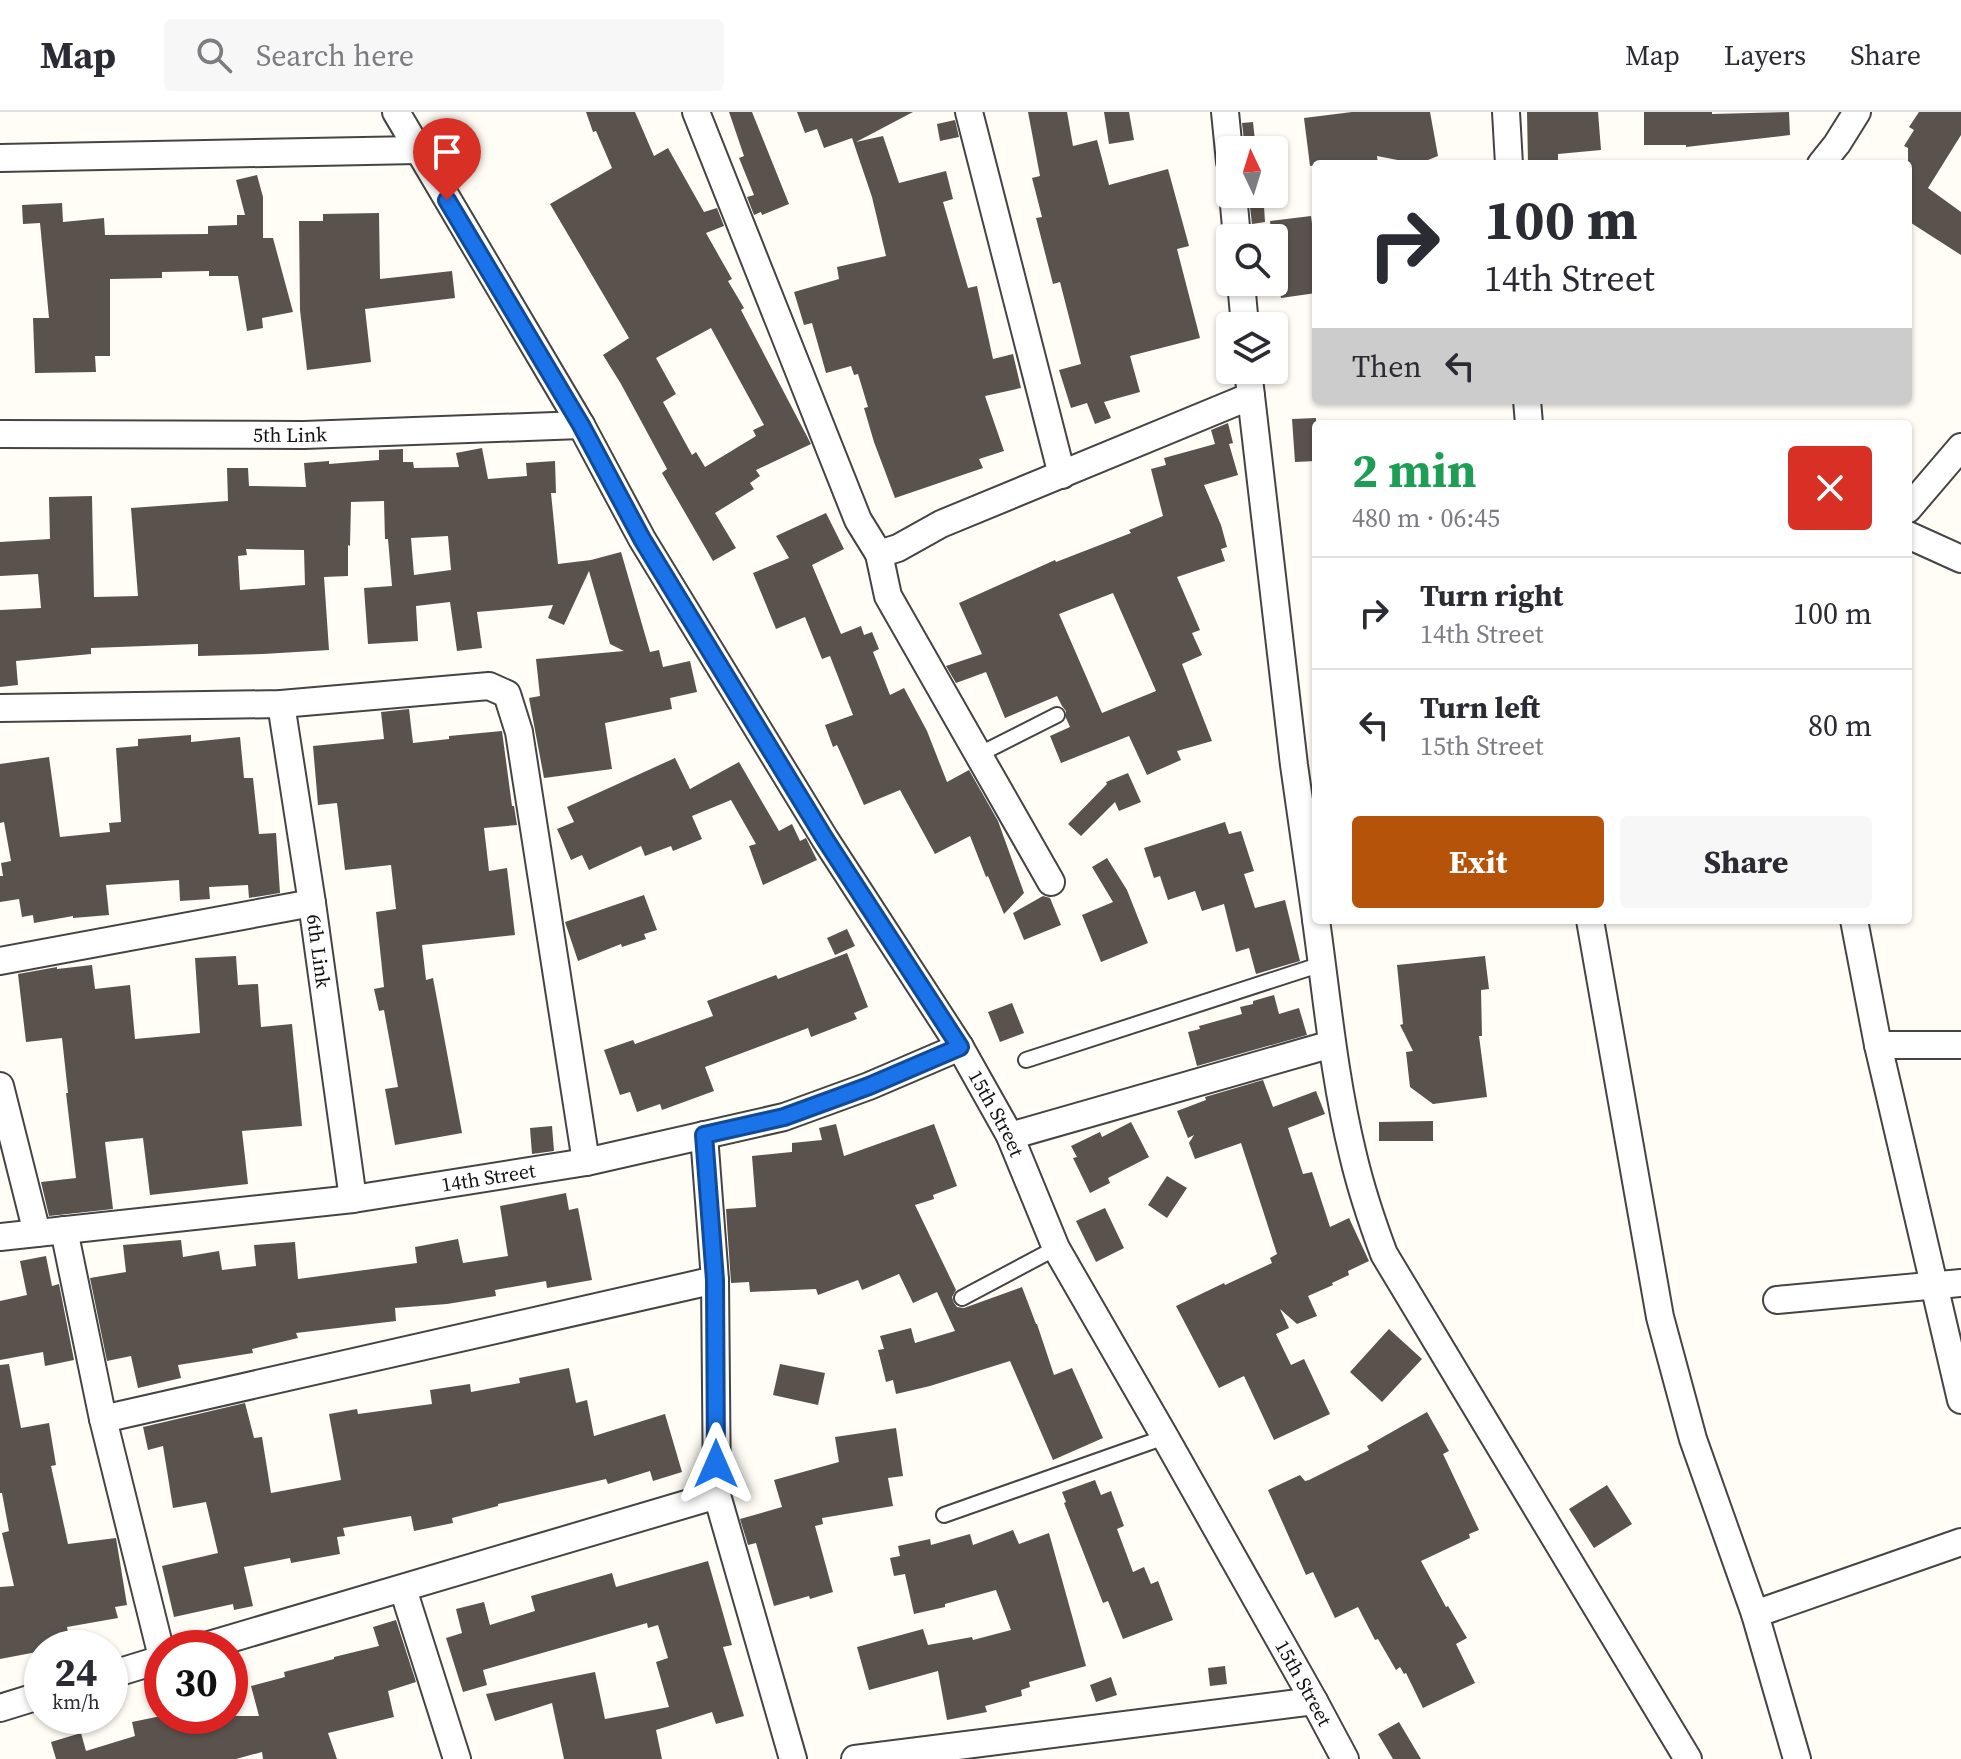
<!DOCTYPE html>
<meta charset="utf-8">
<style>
:root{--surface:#fff;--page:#f7f7f7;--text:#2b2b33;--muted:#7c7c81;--line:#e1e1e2;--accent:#b45309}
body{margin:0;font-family:"Source Serif 4",serif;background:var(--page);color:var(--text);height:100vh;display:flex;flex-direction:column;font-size:30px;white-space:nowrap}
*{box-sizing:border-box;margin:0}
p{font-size:26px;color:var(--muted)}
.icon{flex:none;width:44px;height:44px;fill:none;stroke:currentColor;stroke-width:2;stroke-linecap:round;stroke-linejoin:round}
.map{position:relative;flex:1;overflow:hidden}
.drawer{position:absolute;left:1312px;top:308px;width:600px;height:504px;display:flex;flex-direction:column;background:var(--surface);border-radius:8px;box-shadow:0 2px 6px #0004}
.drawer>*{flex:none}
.hud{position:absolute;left:1312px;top:48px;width:600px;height:244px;border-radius:8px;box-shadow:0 2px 6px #0004;background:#fff;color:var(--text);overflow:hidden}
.needle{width:52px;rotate:356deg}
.controls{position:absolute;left:1216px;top:24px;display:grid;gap:16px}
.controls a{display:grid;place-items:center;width:72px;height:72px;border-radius:8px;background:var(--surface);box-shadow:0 2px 6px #0004;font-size:40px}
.speed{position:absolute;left:24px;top:1518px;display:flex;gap:16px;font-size:40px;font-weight:700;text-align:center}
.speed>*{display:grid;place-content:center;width:104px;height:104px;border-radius:50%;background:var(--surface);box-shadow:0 2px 6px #0004;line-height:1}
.speed small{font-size:20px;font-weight:400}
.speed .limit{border:12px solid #d22;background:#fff;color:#111}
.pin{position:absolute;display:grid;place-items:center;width:68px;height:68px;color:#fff;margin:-82px -34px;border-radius:50% 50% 50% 0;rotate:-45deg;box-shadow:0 0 8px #0007}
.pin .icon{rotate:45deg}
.me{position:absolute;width:88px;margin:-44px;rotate:0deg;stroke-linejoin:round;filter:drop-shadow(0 0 6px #0008)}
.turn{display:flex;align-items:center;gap:28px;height:168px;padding:0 40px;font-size:36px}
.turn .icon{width:104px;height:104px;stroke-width:2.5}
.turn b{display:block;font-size:56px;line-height:68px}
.then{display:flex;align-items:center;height:76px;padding:0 40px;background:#0003;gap:16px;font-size:30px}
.round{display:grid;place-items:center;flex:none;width:84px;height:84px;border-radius:8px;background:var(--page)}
.head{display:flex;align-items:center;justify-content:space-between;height:136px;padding:0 40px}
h1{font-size:48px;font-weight:700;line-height:60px;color:#1e9e55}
.cta{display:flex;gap:16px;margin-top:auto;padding:16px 40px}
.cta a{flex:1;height:92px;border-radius:8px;background:var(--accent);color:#fff;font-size:32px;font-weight:700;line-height:92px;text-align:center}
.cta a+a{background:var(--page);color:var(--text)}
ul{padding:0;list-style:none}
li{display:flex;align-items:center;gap:24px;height:112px;padding:0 40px;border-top:2px solid var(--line)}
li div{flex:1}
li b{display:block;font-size:30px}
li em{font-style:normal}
header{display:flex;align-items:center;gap:48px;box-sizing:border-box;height:112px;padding:0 40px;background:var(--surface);border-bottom:2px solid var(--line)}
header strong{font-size:38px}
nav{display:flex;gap:44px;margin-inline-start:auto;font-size:28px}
.search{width:560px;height:72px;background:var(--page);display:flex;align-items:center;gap:20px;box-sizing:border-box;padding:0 28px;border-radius:8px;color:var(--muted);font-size:30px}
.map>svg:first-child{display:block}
.building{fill:#5a524d;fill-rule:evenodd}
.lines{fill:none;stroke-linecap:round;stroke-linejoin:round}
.lane-casing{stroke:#444;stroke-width:18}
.street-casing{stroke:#444;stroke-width:30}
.lane{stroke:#fff;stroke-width:14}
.street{stroke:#fff;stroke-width:26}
.route-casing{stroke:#114b97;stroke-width:20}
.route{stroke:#1a73e8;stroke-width:14}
.labels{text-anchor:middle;stroke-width:8;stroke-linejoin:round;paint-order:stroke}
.street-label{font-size:20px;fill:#111;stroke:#fff}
</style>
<header>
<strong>Map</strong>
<div class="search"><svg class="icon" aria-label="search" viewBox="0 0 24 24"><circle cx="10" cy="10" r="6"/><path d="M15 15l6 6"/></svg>Search here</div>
<nav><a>Map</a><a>Layers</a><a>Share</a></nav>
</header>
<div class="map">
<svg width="1961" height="1647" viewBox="0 0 1961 1647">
<rect width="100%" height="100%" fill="#fffdf5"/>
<!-- building -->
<g class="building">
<path d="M586 0H635L654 44 668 36 704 100 717 96 724 114 706 121 732 167 728 169 744 196 741 198 811 332 756 358 760 364 750 371 754 377 715 401 736 436 713 449 662 361 667 357 621 272 603 243 629 226 550 92 612 56 596 19 593 20ZM711 216 764 313 753 318 756 324 705 355 696 340 692 343 663 290 676 282 656 246Z"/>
<polygon points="729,0 752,0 789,92 762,103 761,100 754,103 747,85 754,83 739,46 744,44"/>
<polygon points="797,0 913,0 856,30 883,24 899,71 946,59 953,87 943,90 968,176 977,174 993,247 1013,242 1021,276 985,284 1004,339 979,347 983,356 895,386 874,330 864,296 868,295 858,262 854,263 851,254 826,261 812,211 804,213 794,180 839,167 837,155 886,144 872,85 852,26 824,36 817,17 805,21"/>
<polygon points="1028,0 1067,0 1073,34 1097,28 1109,73 1168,57 1189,134 1177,137 1200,226 1130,244 1140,280 1104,290 1111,306 1095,312 1087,291 1071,296 1059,258 1081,252 1060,170 1053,172 1036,106 1042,105 1032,66 1040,64"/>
<polygon points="1104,0 1129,0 1134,28 1109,32"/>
<polygon points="1352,0 1430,0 1438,44 1418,52 1377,44 1378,52 1352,52 1352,49 1310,54 1304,6"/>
<polygon points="1527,0 1598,0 1601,38 1558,42 1558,51 1528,52"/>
<polygon points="1644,0 1712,0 1712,2 1789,0 1790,23 1686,35 1686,33 1644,33"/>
<polygon points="1919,0 1961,0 1961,23 1928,76 1961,100 1961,143 1908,109 1908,36 1904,34 1914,18 1909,15"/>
<polygon points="955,8 959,25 940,29 937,12"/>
<polygon points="1253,10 1256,38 1245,38 1242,11"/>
<polygon points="257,63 263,85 263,126 273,126 293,200 262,206 263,216 247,219 238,164 209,164 209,159 162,160 162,166 110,167 110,244 95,244 96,260 35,261 33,206 49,206 40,111 23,112 22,93 62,91 63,110 104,106 105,123 208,122 208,114 237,113 237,103 245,103 236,68"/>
<polygon points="1264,94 1265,110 1252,112 1250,95"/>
<polygon points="379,101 380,167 452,159 455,186 365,197 371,250 307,258 300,198 299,109 323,109 323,102"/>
<polygon points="1311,104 1316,141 1316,181 1281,186 1274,139 1274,126 1272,126 1270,109"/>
<polygon points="1316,306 1316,349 1295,350 1292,307"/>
<path d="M1228 311 1233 331 1229 332 1238 363 1204 373 1221 413 1227 435 1221 437 1225 449 1177 465 1200 518 1192 521 1202 543 1182 552 1212 629 1177 639 1181 648 1147 663 1129 624 1061 651 1050 624 1070 615 1066 606V599L1062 594 1057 584 1005 606 986 560 956 571 946 554 982 542 959 491 1055 448 1056 450 1131 421 1129 418 1163 404 1151 357 1166 353 1164 346 1215 332 1211 318ZM1113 481 1156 579 1102 601 1059 502Z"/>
<path d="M482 336 488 367 527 364 526 351 555 349 556 381H551L558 452 591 448 621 440 650 540 659 538 663 555 690 549 697 580 670 586 672 597 605 611 612 657 544 666 529 586 540 584 536 547 624 539 610 532 589 459 564 513 548 506 553 493 477 500 482 536 457 539 450 490 416 494 418 529 368 532 364 476 392 474 388 427H385L384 389 351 390 350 434 348 433V464L324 465 329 538 263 542 198 544V532L91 536V542L16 549 18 573 0 575V498L41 496 38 462 0 464V430L50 427 49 385 92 384 94 485 138 484 131 396 228 389 227 356H248L249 374 306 375 304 351 329 349V352L379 348V338L403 337V350H413L414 356 459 355 456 341ZM448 424 451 458 414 463 411 426ZM246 437 304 438 305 473 240 478 238 444 247 443Z"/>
<polygon points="826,401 844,437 812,453 841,522 861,514 864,523 872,520 879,537 873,540 890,583 904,576 927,619 947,670 969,658 998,709 1024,781 1004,802 988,764 986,765 970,724 935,742 900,678 864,693 837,633 833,635 825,613 853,603 830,544 822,547 805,505 776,517 753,461 789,446 776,424"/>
<polygon points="409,597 413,631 449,627 449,624 502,619 512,694 514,694 517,713 484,716 489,759 507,756 515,823 422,833 426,868 433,866 462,1021 395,1033 385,977 398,975 384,898 379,899 374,877 384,875 376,800 396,797 391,753 345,758 337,691 318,693 313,634 384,627 381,600"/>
<polygon points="191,623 191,630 240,625 244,666 253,666 259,722 276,721 280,781 249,786 248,773 209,775 210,787 180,789 179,768 106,773 109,803 73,806 73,804 34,811 33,803 22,805 19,787 0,790 0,764 3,764 1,751 11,749 4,710 0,711 0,652 49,645 60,725 110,720 109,711 121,710 116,636 138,634 138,627"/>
<polygon points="675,646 690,677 739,650 779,719 792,712 800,729 806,726 817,748 763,773 749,734 756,732 731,688 692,704 702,727 673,739 671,734 645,744 641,734 589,758 582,743 571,748 557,717 574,710 567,695"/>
<polygon points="1128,661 1141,690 1119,699 1115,690 1081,724 1068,712 1107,672 1106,670"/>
<polygon points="1225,710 1229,722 1241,719 1254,759 1244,762 1255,796 1285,788 1300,849 1256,862 1249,836 1236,840 1224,792 1202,799 1195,779 1168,788 1160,764 1154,766 1144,736"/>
<polygon points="1107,746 1127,778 1148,831 1101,850 1082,803 1113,790 1092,755"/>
<polygon points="644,783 657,818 644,822 646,827 622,835 621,832 578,849 565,810"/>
<polygon points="1043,784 1050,786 1061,813 1024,828 1013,801"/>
<polygon points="847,817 855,834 835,843 827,826"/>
<polygon points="847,841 868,895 854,901 857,907 811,925 808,916 705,955 714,979 662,998 660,992 637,1000 630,980 620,983 604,938 633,928 635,932 713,904 707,889 776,863 778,867"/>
<polygon points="236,844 238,873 258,872 261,915 292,912 302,1014 242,1019 248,1072 150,1083 143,1026 105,1030 113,1097 49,1104 41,1070 76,1066 66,981 68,981 62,926 26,930 18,862 57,855 57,857 92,853 95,877 130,873 135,927 200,921 195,846"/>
<polygon points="1485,844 1489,877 1481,878 1482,924 1479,924 1487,985 1433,992 1410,975 1406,940 1413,939 1400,913 1403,912 1397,853"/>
<polygon points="1274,883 1279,902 1299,896 1307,923 1197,954 1188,920 1200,917 1199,914 1242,902 1240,895 1253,892 1253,889"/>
<polygon points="1012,891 1024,921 1000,930 988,900"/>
<polygon points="1263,968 1273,995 1316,979 1325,1002 1288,1016 1303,1062 1312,1060 1330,1115 1349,1106 1369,1149 1348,1159 1349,1163 1332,1171 1333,1173 1308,1184 1317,1204 1297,1212 1280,1197 1289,1216 1276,1222 1291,1253 1304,1247 1330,1302 1274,1328 1244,1264 1219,1276 1176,1194 1224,1171 1225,1173 1272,1151 1270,1146 1277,1142 1241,1031 1195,1047 1189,1031 1194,1023 1188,1026 1177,999 1206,988 1205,985"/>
<polygon points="1433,1009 1433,1029 1379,1029 1379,1010"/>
<polygon points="1131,1010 1149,1045 1108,1066 1110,1071 1090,1081 1073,1046 1077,1045 1071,1034 1100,1020 1102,1025"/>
<polygon points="836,1012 844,1044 934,1012 957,1074 933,1083 934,1087 915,1093 956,1178 952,1185 954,1191 957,1195 964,1196 1022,1175 1036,1212 1037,1212 1054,1263 1072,1256 1103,1326 1053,1348 1010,1249 930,1274 896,1282 893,1268 886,1270 878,1238 884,1237 880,1224 911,1216 915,1231 955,1219 937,1180 913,1191 899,1162 862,1178 858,1168 818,1183 816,1177 750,1180 749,1170 731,1171 726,1097 756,1095 752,1044 792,1040 792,1031 822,1028 819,1016"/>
<polygon points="552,1014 554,1039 532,1042 530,1016"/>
<polygon points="1167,1064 1187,1076 1167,1106 1148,1093"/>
<polygon points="566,1081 569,1098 578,1096 592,1168 547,1176 546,1169 495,1178 496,1184 447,1192 395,1196 396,1209 296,1221 298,1226 252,1237 253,1241 178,1253 181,1266 138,1276 131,1244 107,1249 90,1166 126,1160 123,1133 181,1128 183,1145 219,1139 222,1158 256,1154 254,1133 295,1130 298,1167 417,1151 415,1135 458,1127 463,1151 508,1144 500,1094"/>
<polygon points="1105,1096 1124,1136 1096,1150 1076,1109"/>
<polygon points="46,1144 52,1174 59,1172 74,1248 45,1254 43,1240 0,1248 0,1189 27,1183 20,1149"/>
<polygon points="1389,1217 1422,1247 1382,1290 1350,1260"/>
<polygon points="9,1252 21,1316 49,1311 56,1353 51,1354 68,1432 116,1426 127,1493 115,1495 118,1506 67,1515 71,1536 42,1536 42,1539 0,1547 0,1475 14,1474 2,1421 9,1419 2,1381 0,1381 0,1253"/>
<polygon points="780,1252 825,1261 818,1293 773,1283"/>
<polygon points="569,1256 576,1291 587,1288 594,1324 665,1302 682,1360 653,1369 650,1359 608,1372 606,1367 498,1392 498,1394 452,1406 453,1411 414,1419 411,1404 343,1416 345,1424 337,1425 340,1442 291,1451 290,1446 244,1455 253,1494 234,1498 233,1492 174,1505 162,1454 218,1441 206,1390 173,1396 163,1334 148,1338 143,1315 245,1291 254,1326 262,1325 271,1381 341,1368 329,1302 357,1297 358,1302 432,1292 430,1278 470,1272 471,1280 520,1271 519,1266"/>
<polygon points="1427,1300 1449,1339 1443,1342 1479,1418 1469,1422 1470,1426 1421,1449 1446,1495 1448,1494 1467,1526 1456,1532 1475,1571 1423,1596 1406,1561 1404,1562 1400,1555 1396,1558 1378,1527 1375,1528 1358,1495 1335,1506 1313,1460 1306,1463 1268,1378 1300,1363 1305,1369 1309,1368 1369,1338 1367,1334"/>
<polygon points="896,1316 903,1364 888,1366 893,1394 822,1406 823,1412 815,1414 833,1480 810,1487 809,1484 774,1494 756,1431 748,1433 740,1407 782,1395 774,1368 839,1350 835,1325"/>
<polygon points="1095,1368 1101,1383 1111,1379 1124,1414 1117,1417 1133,1460 1144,1455 1151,1472 1158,1469 1173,1508 1123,1527 1108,1489 1103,1491 1064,1391 1066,1390 1062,1380"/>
<polygon points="1607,1373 1632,1412 1594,1436 1569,1397"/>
<polygon points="1013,1418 1019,1432 1049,1421 1086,1554 1029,1570 1030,1575 1021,1578 1022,1584 985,1594 987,1600 947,1608 938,1559 869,1578 857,1535 923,1517 928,1533 972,1525 973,1528 1011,1518 996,1478 945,1492 945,1495 914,1502 905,1462 894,1464 890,1446 900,1444 898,1434 930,1427 931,1433 970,1422 973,1433"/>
<polygon points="708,1449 732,1533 723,1535 744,1604 716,1612 712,1600 656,1618 662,1647 564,1647 552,1591 495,1609 486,1582 595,1560 605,1607 669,1595 656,1550 668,1546 658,1513 648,1516 647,1511 483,1558 487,1573 463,1580 446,1526 462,1521 456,1497 484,1490 490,1513 535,1499 531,1484 612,1461 616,1475"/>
<polygon points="396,1508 416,1570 388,1579 394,1605 328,1621 337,1647 263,1647 262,1640 236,1647 56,1647 51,1630 81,1621 86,1639 135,1624 132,1610 161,1604 259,1604 251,1574 285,1565 284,1560 334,1547 334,1545 379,1534 373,1515"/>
<polygon points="1225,1554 1227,1572 1210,1574 1208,1556"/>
<polygon points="1111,1565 1117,1583 1096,1590 1090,1573"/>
<polygon points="1399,1610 1421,1647 1393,1647 1378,1622"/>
</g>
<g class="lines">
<defs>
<g id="lane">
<polyline points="978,643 1057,603"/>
<polyline points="1026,948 1322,852"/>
<polyline points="962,1186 1056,1136"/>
<polyline points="944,1403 1165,1325"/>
</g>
<g id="street">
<path id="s1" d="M396 0 581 313 642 427 825 727 960 935 1010 1024 1056 1136 1165 1325 1314 1589 1345 1647"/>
<polyline points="696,0 858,408 879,442 898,436 941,412 1251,284"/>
<polyline points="969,0 1062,363"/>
<polyline points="1225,0 1230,50"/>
<polyline points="1506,0 1509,52"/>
<polyline points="0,46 417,38"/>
<polyline points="1821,52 1837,32 1857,0"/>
<polyline points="1233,82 1237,126"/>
<polyline points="1241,170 1245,214"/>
<polyline points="1248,258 1294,653 1316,807"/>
<polyline points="1527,288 1529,312"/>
<path id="s2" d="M0 322 304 323 581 313"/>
<polyline points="1908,397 1961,335"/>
<polyline points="1908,423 1961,447"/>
<polyline points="879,442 888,484 1051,770"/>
<path id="s3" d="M281 592 312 791 353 1087"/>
<polyline points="0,596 281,592 489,574 507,582 519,620 586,1050"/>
<path d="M1316 808C1327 886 1334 966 1353 1043 1361 1077 1372 1110 1384 1142L1688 1647"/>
<polyline points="1590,808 1660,1205 1693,1327 1755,1502 1797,1647"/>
<polyline points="1854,808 1878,933 1961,1288"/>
<polyline points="0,849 312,791"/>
<polyline points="1878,933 1961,933"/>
<polyline points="0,974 37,1121"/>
<polyline points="704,1023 715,1168 717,1383 793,1647"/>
<polyline points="1010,1024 1332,932"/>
<polyline points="64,1118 103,1307 162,1545"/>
<path id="s4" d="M0 1125 353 1087 586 1050 784 1005 869 974 960 935"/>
<polyline points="1777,1188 1961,1171"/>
<polyline points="103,1307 715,1168"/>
<polyline points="403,1477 457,1647"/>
<polyline points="1755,1502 1961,1430"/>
<polyline points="199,1536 717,1383"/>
<polyline points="110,1563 162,1547"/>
<polyline points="0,1596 42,1583"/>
<polyline points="855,1647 1314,1589"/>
</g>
</defs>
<!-- lane casing -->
<use href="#lane" class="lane-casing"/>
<!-- street casing -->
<use href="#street" class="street-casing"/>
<!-- lane -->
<use href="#lane" class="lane"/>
<!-- street -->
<use href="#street" class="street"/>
</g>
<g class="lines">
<defs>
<polyline id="route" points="447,88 581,313 642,427 825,727 960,935 869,974 784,1005 704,1023 715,1168 716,1352"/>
</defs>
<!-- route casing -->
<use href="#route" class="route-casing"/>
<!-- route -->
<use href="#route" class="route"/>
</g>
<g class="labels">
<!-- street labels -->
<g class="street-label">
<text dy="7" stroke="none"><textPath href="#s2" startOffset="290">5th Link</textPath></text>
<text dy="7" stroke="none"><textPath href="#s3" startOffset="250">6th Link</textPath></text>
<text dy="7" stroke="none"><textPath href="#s1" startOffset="1168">15th Street</textPath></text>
<text dy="7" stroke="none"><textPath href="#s4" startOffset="492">14th Street</textPath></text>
<text dy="7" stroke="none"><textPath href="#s1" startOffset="1816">15th Street</textPath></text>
</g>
</g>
</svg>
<div class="controls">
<a><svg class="needle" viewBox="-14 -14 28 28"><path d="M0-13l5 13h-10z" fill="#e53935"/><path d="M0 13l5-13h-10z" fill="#7c7c81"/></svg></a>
<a><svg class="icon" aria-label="search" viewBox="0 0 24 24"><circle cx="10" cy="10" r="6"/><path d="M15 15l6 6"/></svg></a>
<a><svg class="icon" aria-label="layers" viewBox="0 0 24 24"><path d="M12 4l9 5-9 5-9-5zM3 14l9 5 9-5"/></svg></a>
</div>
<div class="speed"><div>24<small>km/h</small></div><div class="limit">30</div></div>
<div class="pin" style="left:447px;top:88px;background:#d93025"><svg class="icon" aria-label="arrive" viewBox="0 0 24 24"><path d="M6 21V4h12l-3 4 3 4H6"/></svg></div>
<svg class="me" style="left:716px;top:1352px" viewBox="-20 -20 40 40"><path d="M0-17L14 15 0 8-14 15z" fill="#1a73e8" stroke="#fff" stroke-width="4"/></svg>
<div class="hud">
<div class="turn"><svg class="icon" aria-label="right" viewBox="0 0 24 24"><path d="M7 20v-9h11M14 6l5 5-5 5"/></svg><div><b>100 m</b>14th Street</div></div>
<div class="then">Then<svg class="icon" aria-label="left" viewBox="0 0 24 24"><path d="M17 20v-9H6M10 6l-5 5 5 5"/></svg></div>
</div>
<section class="drawer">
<div class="head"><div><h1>2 min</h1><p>480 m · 06:45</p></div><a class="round" style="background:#d93025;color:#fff"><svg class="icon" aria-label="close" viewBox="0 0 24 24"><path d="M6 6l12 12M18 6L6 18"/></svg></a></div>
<ul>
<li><svg class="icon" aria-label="right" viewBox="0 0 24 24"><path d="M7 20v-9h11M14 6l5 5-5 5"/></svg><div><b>Turn right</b><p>14th Street</p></div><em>100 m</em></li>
<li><svg class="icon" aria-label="left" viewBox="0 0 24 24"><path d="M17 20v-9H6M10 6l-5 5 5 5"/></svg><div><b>Turn left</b><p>15th Street</p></div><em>80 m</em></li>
</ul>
<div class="cta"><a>Exit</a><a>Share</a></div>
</section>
</div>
